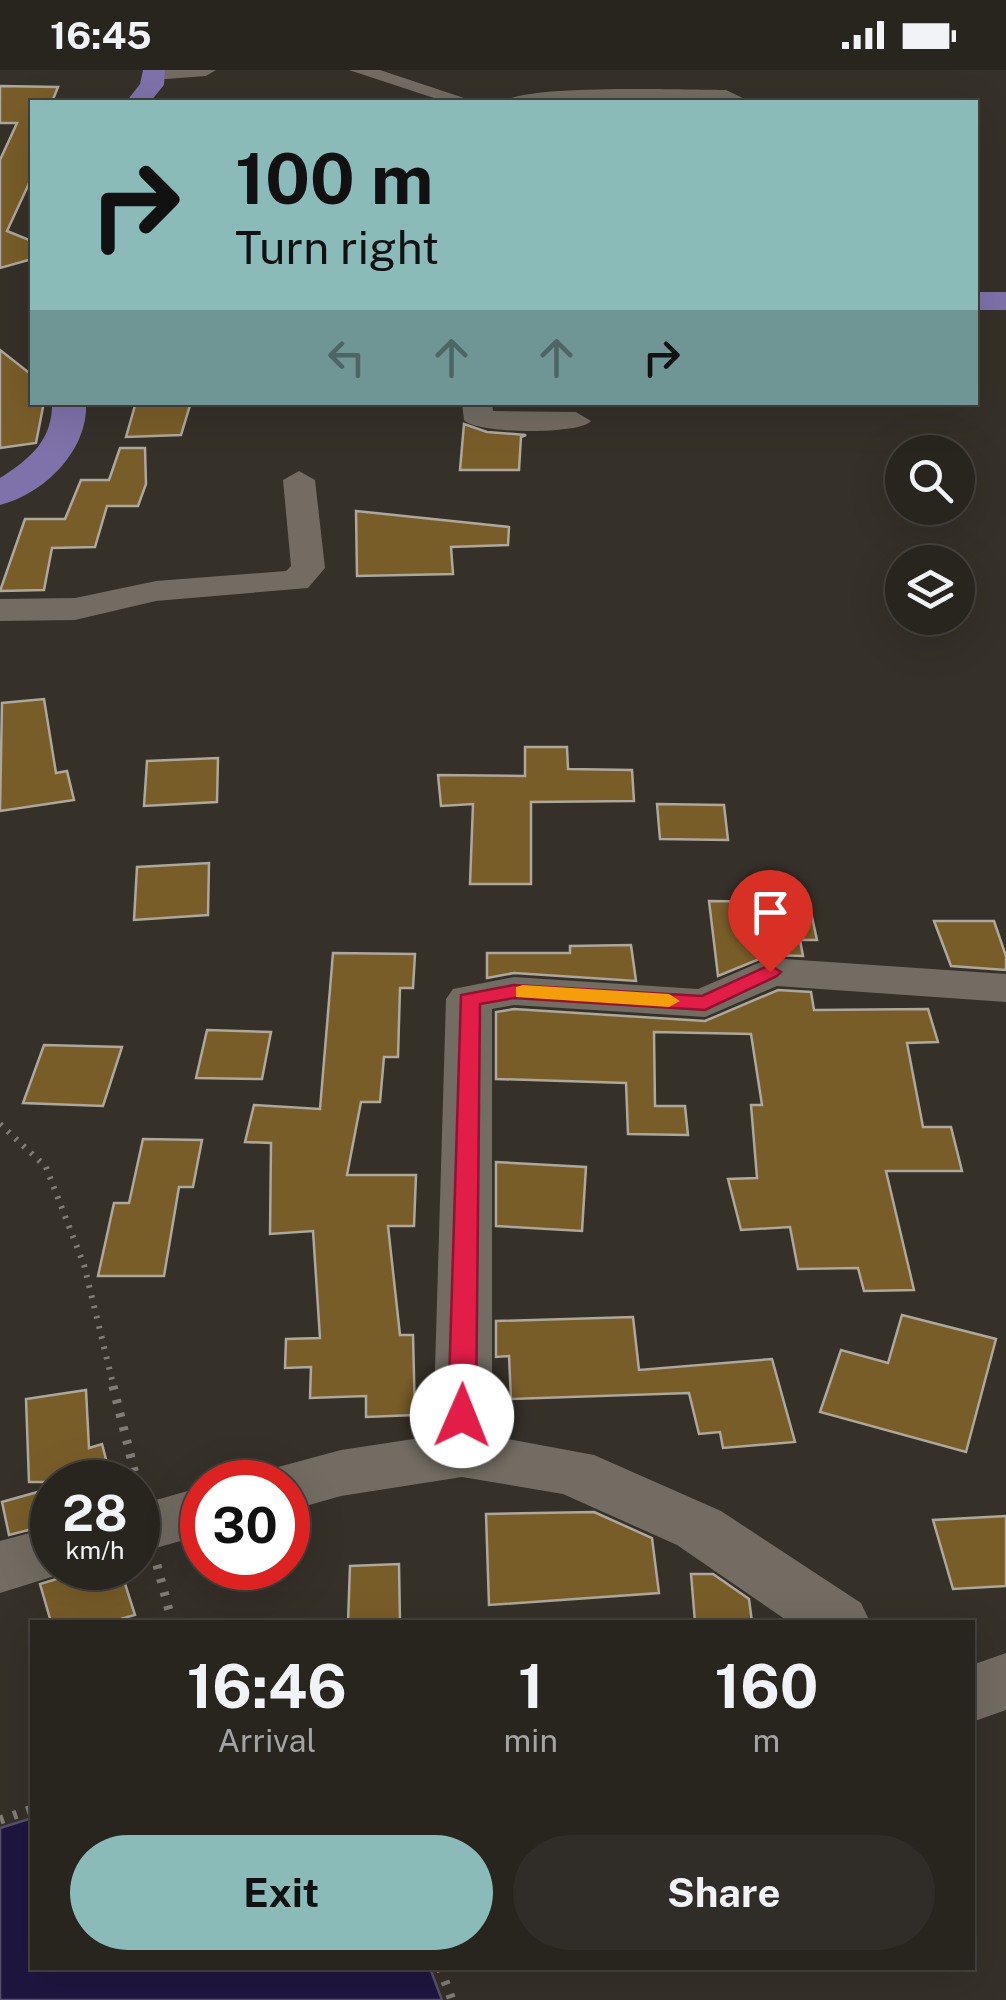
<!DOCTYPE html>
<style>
:root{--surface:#28241e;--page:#302c27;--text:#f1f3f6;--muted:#a5a4a4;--line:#44413c;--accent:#8bbbb9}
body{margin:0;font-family:"Public Sans",sans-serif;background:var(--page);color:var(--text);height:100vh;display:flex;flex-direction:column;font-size:38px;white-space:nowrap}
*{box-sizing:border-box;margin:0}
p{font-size:32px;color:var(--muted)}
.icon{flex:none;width:55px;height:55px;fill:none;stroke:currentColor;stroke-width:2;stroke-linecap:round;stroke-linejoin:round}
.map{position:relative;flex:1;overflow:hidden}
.details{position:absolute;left:30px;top:1550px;width:945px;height:350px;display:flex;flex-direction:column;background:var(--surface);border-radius:0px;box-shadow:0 10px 40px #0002,0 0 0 2px var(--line)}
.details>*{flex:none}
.guide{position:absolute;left:30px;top:30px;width:948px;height:305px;border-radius:0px;box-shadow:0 10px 40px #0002,0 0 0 2px var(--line);background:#8bbbb9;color:#111;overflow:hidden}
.fabs{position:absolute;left:885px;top:365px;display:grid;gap:20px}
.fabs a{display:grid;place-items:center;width:90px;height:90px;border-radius:50%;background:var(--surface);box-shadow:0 10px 40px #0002,0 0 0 2px var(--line);font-size:50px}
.speed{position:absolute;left:30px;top:1390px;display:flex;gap:20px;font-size:50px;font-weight:700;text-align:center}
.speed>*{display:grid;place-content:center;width:130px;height:130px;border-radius:50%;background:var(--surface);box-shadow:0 10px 40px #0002,0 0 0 2px var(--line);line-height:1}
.speed small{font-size:25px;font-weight:400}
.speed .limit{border:15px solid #d22;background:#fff;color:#111}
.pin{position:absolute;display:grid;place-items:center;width:85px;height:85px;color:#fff;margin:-102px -42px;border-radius:50% 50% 50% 0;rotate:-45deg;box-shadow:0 0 10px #0007}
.pin .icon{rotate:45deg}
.me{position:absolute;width:110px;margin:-55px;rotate:1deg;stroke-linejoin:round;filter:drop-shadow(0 0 8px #0008)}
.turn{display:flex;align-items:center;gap:35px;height:210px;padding:0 40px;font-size:45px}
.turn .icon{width:130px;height:130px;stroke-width:2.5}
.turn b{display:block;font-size:70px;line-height:85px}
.lanes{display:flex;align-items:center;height:95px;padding:0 40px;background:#0003;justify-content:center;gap:50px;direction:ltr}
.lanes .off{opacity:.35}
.eta{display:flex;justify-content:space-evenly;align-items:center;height:170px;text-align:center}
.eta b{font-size:60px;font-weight:700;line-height:70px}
.cta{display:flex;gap:20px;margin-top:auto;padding:20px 40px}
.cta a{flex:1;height:115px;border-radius:60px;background:var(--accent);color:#111;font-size:40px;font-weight:700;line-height:115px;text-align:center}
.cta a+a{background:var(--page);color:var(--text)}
.status{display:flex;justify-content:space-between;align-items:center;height:70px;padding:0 50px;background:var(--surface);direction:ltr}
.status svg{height:28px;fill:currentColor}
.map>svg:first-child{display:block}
.water{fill:#1f1640;stroke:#57506b;stroke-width:2.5}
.building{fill:#795d29;stroke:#ada79d;stroke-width:2.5}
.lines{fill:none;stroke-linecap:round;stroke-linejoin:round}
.path-far1{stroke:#817d76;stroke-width:6;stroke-dasharray:2.5 8;stroke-linecap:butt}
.path{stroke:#817d76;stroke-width:9;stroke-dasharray:4 10;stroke-linecap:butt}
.minor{fill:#726c62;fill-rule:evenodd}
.major{fill:#7f72aa;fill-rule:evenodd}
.route{fill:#e11d48;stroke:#92132f;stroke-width:2.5}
.slow{fill:#f59e0b}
</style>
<div class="status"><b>16:45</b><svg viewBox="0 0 49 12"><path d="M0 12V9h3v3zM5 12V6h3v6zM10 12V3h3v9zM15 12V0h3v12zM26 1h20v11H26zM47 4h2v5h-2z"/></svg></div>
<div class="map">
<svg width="1006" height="1930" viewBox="0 0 1006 1930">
<rect width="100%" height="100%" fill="#353028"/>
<!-- water -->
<polygon class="water" points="32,1748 32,1898 430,1898 442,1930 0,1930 0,1758"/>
<!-- building -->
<g class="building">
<polygon points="0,16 58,17 52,32 32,32 32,107 7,161 32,171 32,189 0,198 0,90 17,53 0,53"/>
<polygon points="0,280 32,305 32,332 44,332 36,373 0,378"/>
<polygon points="136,332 191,332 181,365 126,367"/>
<polygon points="464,354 487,362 526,365 521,367 519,400 460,400"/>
<polygon points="120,378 145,378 146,414 138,436 107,436 95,477 52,478 44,520 0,521 25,449 65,449 81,410 109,410"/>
<polygon points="356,441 509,457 508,475 451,477 453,504 357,506"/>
<polygon points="44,629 56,703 67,701 74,730 0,741 2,633"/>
<polygon points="525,677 567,677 568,699 632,700 634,731 531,732 531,814 470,814 473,734 441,736 438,705 525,706"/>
<polygon points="218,688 217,732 144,736 147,691"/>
<polygon points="657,734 724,735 728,770 660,769"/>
<polygon points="209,793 208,845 134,850 137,797"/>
<polygon points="776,824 807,824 817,870 800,870 803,886 769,885 718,906 709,831 777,832"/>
<polygon points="934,851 994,851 1006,886 1006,900 951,896"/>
<polygon points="631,875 636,911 514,903 487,908 487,883 570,883 570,876"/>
<polygon points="333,883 415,884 413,918 400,918 398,987 384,987 380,1032 361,1032 347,1105 416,1105 414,1156 388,1156 400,1265 413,1265 415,1345 366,1347 366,1326 310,1328 311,1297 285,1298 286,1269 320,1268 313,1161 270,1164 271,1073 245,1072 254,1035 320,1039"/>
<polygon points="778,920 811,922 814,940 928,939 938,972 907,973 923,1057 951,1057 962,1101 886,1101 914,1220 864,1221 858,1198 798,1199 790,1157 741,1160 728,1109 757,1108 751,1035 762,1035 751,964 654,962 655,1036 685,1036 688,1065 628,1064 626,1013 496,1009 496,942 514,939 705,951"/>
<polygon points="207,960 271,962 262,1009 196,1008"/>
<polygon points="44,975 122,977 103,1036 23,1033"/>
<polygon points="143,1069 202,1070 193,1117 179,1117 164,1206 98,1206 114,1133 129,1133"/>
<polygon points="496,1092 586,1097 582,1161 496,1156"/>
<polygon points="902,1245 996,1269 966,1382 820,1342 841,1280 888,1293"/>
<polygon points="633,1247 639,1300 772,1289 795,1372 723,1378 720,1362 699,1364 689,1323 511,1329 509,1286 496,1287 496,1251"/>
<polygon points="86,1320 89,1378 102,1374 112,1412 29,1412 26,1329"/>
<polygon points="52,1418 52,1454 9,1465 2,1432"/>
<polygon points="594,1442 652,1468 659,1523 489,1535 486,1444"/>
<polygon points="1006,1446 1006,1516 953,1519 933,1450"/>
<polygon points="399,1494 400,1552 348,1552 350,1496"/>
<polygon points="92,1498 120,1498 135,1545 110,1552 51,1552 40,1514"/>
<polygon points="691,1504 713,1504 749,1529 752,1552 695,1552"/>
</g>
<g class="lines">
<!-- path-far1 -->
<polyline class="path-far1" points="0,1054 46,1097 84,1195 114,1318"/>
<!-- path -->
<g class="path">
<polyline points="113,1316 137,1412"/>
<polyline points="157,1495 172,1552"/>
<polyline points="0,1750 32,1739"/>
<polyline points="440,1898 452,1930"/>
</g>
<!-- minor -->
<g class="minor">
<polygon points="146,0 216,0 206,6 153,10 146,8"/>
<polygon points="349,0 380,0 476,32 446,32"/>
<path d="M726 20 751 32H504C523 14 690 20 726 20Z"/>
<path d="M462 332H492L493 341 576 342 591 351C580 365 475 364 464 350Z"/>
<polygon points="299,401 315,410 325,498 308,518 156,531 75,550 0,551 0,529 75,528 156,511 286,501 291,496 283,410"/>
<polygon points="770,888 1006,904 1006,932 777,916 705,947 514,935 492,939 492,1366 594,1385 721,1441 861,1533 870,1552 789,1552 677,1475 563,1424 462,1407 341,1426 288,1441 288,1412 260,1412 267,1400 341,1380 433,1366 446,929 453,919 514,907 698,919"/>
<polygon points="202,1417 202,1465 138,1483 138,1435"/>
<polygon points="52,1457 52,1498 74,1500 0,1523 0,1471"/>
<polygon points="1006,1583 1006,1640 972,1652 972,1595"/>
</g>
<!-- major -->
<g class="major">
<polygon points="143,0 165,0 164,15 150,32 126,32 140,14"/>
<rect x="975" y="222" width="31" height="18"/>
<path d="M52 332H86C89 380 44 424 0 435V408C30 389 53 370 52 332Z"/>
</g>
</g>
<!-- route -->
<polygon class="route" points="770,895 781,902 777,906 705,940 514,928 480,934 476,1346 472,1354 452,1354 448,1346 461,925 514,915 702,926"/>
<!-- slow -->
<polygon class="slow" points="523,915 669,924 680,931 669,937 516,927 516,917"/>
</svg>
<div class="fabs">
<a><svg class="icon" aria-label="search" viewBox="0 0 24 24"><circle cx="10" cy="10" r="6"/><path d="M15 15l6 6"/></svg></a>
<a><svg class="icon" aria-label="layers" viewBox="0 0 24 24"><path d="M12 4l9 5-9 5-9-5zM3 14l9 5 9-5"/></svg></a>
</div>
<div class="speed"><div>28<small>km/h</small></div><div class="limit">30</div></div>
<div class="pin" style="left:770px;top:902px;background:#d93025"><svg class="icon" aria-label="arrive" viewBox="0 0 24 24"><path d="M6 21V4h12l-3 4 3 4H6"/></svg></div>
<svg class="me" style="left:462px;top:1346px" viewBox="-20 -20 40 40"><circle r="19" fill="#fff"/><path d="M0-13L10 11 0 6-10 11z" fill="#e11d48"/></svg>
<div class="guide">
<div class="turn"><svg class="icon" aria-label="right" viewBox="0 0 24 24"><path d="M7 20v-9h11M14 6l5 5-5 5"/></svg><div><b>100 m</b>Turn right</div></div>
<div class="lanes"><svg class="icon off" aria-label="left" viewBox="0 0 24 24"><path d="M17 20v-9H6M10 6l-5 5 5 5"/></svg><svg class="icon off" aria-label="ahead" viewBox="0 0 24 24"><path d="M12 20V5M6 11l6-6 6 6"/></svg><svg class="icon off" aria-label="ahead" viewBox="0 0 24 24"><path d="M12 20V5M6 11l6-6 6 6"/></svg><svg class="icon" aria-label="right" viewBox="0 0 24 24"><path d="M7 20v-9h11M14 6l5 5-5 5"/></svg></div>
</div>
<section class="details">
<div class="eta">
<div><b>16:46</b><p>Arrival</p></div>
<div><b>1</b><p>min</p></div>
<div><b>160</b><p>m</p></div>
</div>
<div class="cta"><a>Exit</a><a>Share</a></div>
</section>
</div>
